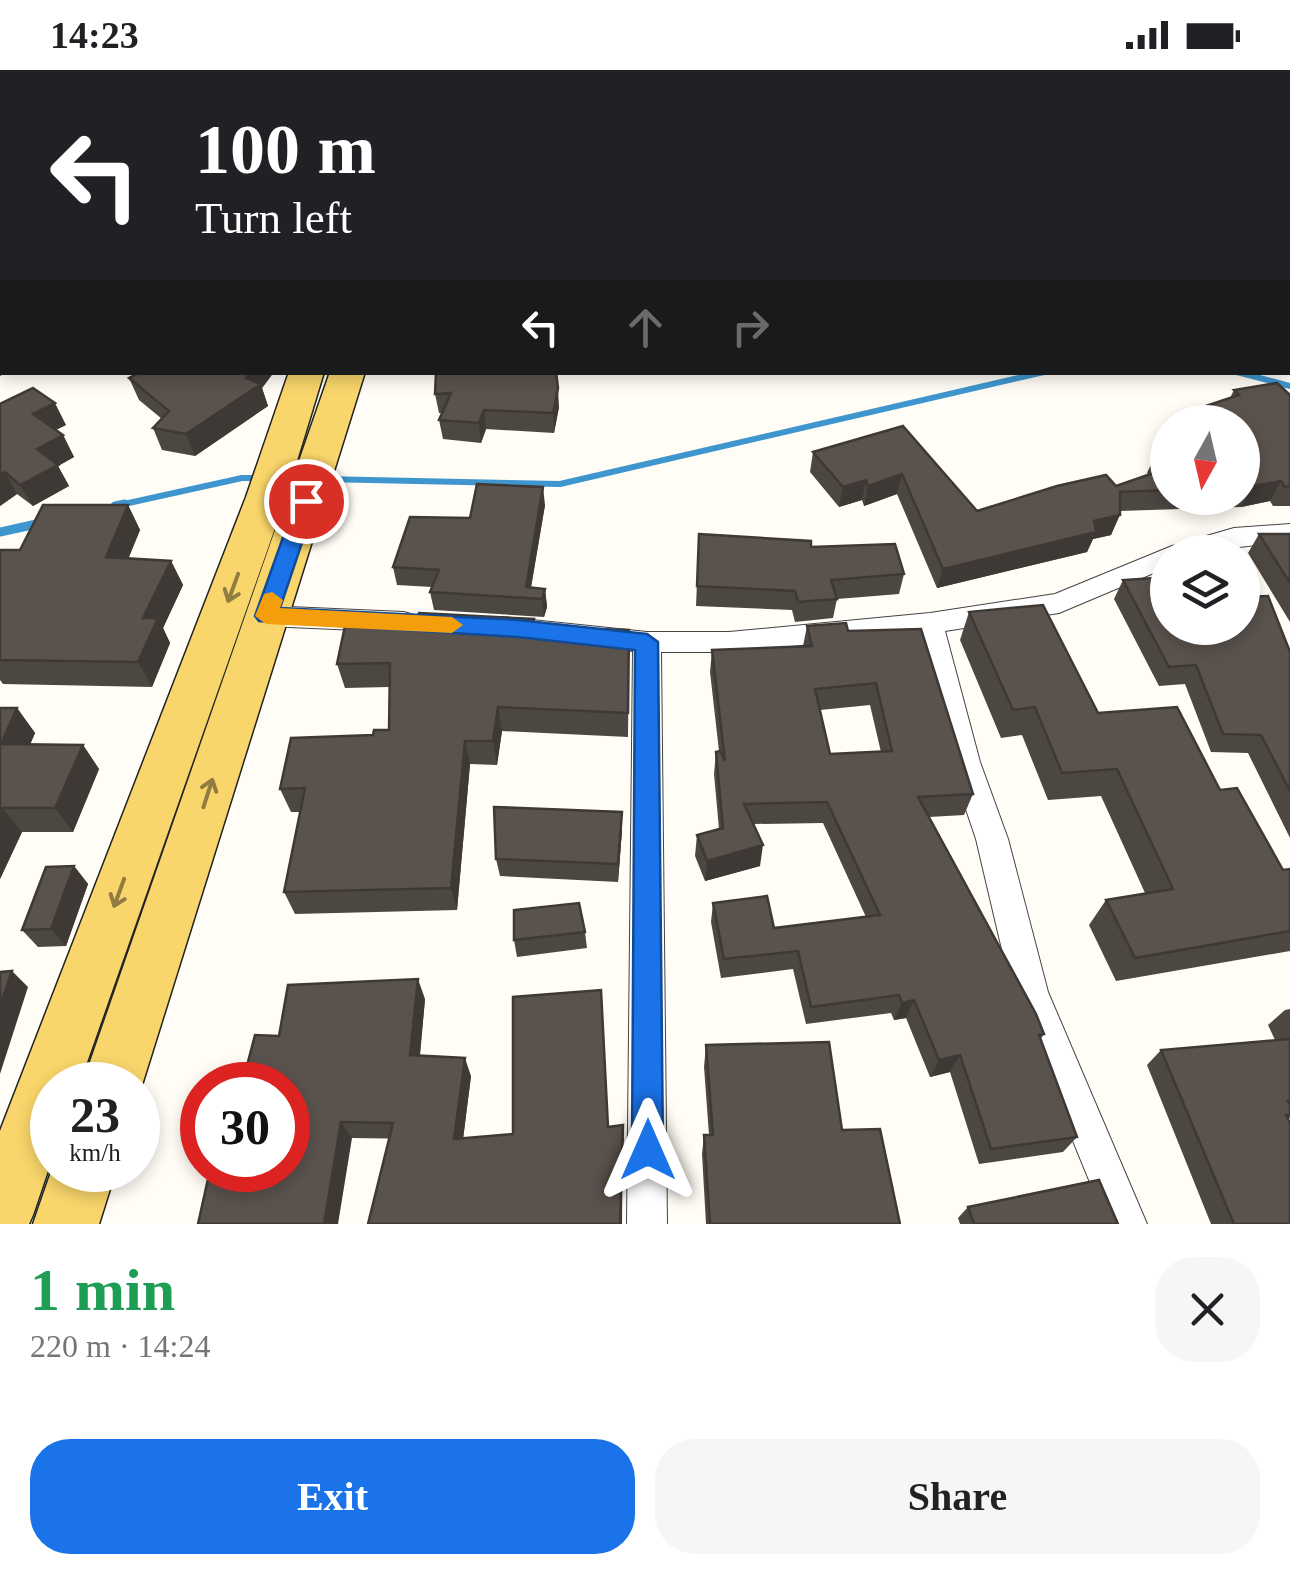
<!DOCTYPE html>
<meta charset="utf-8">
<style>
:root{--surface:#fff;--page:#f6f6f6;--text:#202124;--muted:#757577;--accent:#1a73e8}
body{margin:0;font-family:Georgia,serif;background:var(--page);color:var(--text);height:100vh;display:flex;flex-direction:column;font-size:38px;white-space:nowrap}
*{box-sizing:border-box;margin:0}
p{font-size:32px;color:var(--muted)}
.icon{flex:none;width:55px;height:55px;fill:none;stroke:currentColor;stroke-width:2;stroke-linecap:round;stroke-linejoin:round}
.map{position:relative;height:1154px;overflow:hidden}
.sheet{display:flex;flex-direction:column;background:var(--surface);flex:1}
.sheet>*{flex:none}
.hud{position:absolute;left:0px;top:0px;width:1290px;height:305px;box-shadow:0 5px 15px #0003;background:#202124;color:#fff;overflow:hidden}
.needle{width:65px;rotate:188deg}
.tools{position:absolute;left:1150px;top:335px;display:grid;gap:20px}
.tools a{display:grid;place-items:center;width:110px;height:110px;border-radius:50%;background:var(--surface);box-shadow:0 5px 15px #0003;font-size:50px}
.speed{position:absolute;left:30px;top:992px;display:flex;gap:20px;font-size:50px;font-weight:700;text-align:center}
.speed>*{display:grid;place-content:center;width:130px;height:130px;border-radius:50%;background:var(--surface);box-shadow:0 5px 15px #0003;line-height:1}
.speed small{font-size:25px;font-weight:400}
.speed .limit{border:15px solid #d22;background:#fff;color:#111}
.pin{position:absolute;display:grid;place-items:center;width:85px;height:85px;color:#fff;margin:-42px;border:5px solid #fff;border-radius:50%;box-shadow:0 2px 10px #0007}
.me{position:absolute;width:110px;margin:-55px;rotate:0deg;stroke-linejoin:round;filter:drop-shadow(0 0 8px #0008)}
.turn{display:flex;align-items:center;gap:35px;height:210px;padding:0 30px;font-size:45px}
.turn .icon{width:130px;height:130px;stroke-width:2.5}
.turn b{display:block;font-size:70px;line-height:85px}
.lanes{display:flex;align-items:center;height:95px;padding:0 30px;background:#0003;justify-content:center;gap:50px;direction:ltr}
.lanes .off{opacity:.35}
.round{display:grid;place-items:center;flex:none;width:105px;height:105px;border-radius:40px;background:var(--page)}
.head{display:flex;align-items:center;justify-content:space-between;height:170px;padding:0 30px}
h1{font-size:60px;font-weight:800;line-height:75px;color:#1e9e55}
.action{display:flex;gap:20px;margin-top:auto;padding:20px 30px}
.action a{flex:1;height:115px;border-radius:40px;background:var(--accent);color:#fff;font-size:40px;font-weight:800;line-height:115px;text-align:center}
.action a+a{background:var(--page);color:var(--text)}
.status{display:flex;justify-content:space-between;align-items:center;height:70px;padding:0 50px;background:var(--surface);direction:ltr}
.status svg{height:28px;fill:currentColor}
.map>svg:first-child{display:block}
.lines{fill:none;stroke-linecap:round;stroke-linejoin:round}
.stream-far1{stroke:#3f96cf;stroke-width:6}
.stream{stroke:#3f96cf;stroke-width:9}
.lane-casing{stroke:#444;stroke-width:2}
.street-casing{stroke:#444;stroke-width:2}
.primary-casing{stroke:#222;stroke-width:3}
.lane{fill:#fff;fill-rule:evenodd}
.street{fill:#fff;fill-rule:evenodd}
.primary{fill:#f9d66b;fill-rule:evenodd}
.wall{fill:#4d4742;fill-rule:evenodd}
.shaded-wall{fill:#3f3936}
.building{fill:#5a524d;stroke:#3f3936;stroke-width:2.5;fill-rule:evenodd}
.oneway{stroke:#917d42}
.route{fill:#1a73e8;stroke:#114b97;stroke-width:2.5}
.slow{fill:#f59e0b}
</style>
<div class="status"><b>14:23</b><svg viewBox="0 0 49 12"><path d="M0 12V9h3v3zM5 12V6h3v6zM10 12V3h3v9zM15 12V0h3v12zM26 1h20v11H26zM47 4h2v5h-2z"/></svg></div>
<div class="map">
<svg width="1290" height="1154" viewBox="0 0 1290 1154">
<rect width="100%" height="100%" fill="#fffdf5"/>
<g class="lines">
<!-- stream-far1 -->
<g class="stream-far1">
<polyline points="1237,302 1290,316"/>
<polyline points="322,409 560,414 1044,302"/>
<polyline points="115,436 242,408 261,408"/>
</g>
<!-- stream -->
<g class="stream">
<polyline points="115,436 125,434"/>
<polyline points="0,462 41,453"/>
</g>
<defs>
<g id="lane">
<polygon points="773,0 781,0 781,2 774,2"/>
<polygon points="1041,0 1049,0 1050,2 1043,2"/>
<rect x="1288" y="26" width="2" height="5"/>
<rect x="1288" y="46" width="2" height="5"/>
</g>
<g id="street">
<polygon points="1288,80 1290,81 1290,91 1288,90"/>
<path d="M1290 454V472C1248 475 1209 482 1168 482V497L1059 543 945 561 980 692 1008 769 1048 922 1147 1154H1107L1012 922 976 769 950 692 919 564 729 582H661L667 1154H627L633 581 502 567 492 564 488 557 492 550 502 547 647 562H729L930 543 1055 524 1172 476 1234 458Z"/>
<polygon points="266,536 404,542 414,545 417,552 414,559 404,562 266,556 257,553 253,546 257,539"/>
</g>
<g id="primary">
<rect x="351" y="0" width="24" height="2"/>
<rect x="383" y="0" width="24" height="2"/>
<polygon points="289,302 324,302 286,427 79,1015 52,1015 52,1089 33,1145 29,1154 0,1154 0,1061 246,427"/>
<polygon points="330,302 365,302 142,1015 138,1027 138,1015 82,1015"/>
<polygon points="52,1099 116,1100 99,1154 33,1154"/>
</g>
</defs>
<!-- lane casing -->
<use href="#lane" class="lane-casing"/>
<!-- street casing -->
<use href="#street" class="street-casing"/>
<!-- primary casing -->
<use href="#primary" class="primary-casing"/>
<!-- lane -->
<use href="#lane" class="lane"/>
<!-- street -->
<use href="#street" class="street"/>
<!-- primary -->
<use href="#primary" class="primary"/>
</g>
<!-- wall -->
<g class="wall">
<polygon points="782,0 1042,0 1042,2 783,2"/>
<polygon points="1169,0 1290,0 1290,7 1288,7 1288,2 1170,2"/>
<polygon points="0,14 2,15 2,166 0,166"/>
<polygon points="141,302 274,302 262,318 268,336 195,386 162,380 153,358 162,349 139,330 129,308"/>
<polygon points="436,302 559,337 554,363 486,359 481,373 443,369 439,350 442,343 439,343 435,324"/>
<polygon points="1234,320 1290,325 1290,436 1273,436 1270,431 1241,437 1120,441 1111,465 1093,469 1087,482 937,518 897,424 864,436 862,430 839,437 810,402 813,382 903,356 977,441 1116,416 1148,404 1147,403 1156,383 1168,380 1168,428 1242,428 1242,352 1186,352 1191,341 1230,328"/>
<polygon points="0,334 66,355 55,360 63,365 74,387 58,396 69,416 33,436 17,424 0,436"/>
<polygon points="128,435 140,460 128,488 171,491 183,515 163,558 170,573 152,617 3,614 0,610 0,483 20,480"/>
<polygon points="545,435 531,518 545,519 547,537 544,547 434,540 430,522 432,517 397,515 393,497 470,448"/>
<polygon points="699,464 811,477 904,504 899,524 837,529 833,548 795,552 792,540 696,536"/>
<polygon points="1259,464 1290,464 1290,552 1248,483"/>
<polygon points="1123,510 1168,558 1290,582 1290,768 1248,683 1211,682 1185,614 1159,616 1114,529"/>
<polygon points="969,542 1098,643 1220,720 1283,800 1290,799 1290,881 1116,911 1089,855 1106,830 1145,823 1101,726 1048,730 1022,665 1001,668 960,570"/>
<polygon points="534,549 536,561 600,564 629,560 628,667 502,661 497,695 470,694 457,840 295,844 284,822 300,742 291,742 280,719 373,665 389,660 389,617 345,618 337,594"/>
<path d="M807 556 848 561 973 724 964 745 929 747 1044 964 1040 970 1077 1067 1063 1082 979 1094 950 1002 930 1007 906 948 894 950 891 943 806 954 793 899 721 908 711 852 713 833 774 858 866 847 823 753 754 754 760 796 705 811 695 786 697 765 719 759 714 704 716 682 719 681 710 602 712 580 803 576ZM870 635 881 682 830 684 820 640Z"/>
<polygon points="0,638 17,638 35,663 30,675 83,675 99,699 73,762 22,762 0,809"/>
<polygon points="622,760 618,812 500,806 496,789"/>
<polygon points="74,796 88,814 66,876 38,877 22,860"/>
<polygon points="585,862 587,878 517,887 514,870"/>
<polygon points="425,929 420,986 471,1006 463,1069 623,1055 624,1072 352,1068 288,1100 279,966"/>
<polygon points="1290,939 1290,1048 1288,1049 1290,1154 1211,1154 1147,995 1161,980 1275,970 1268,955 1285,940"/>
<polygon points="706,975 842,1060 900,1154 706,1154 702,1084 704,1065 709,1065 704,997"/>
<polygon points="968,1137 1118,1154 960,1154 958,1148"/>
</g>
<!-- shaded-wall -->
<g class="shaded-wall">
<polygon points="2,278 2,302 7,302 0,306 0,279"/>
<polygon points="250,302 274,302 262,318 268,336 195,386 186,364"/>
<polygon points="558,318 559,337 554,363 553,343"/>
<polygon points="55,333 66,355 44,366 33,344"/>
<polygon points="484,340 486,359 481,373 479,353"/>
<polygon points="63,365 74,387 58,396 69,416 33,436 20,415 37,379"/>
<polygon points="5,402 17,424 0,436 0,405"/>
<polygon points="902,404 897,424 864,436 868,416"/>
<polygon points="866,410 862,430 839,437 843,417"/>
<polygon points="1281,411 1270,431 1241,437 1252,418"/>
<polygon points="543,417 545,435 529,528 526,517"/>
<polygon points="128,435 140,460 119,512 106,487"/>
<polygon points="1120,445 1111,465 1093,469 1087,482 937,518 943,499 1094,451"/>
<polygon points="171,491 183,515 163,558 170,573 152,617 138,592 143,548"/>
<polygon points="545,519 547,537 544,547 542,529"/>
<polygon points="498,637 502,661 497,695 493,671"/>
<polygon points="17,638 35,663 19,699 1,674"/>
<polygon points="465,671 470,694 457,840 451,818"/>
<polygon points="83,675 99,699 73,762 55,738"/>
<polygon points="2,738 22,762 0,809 0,743"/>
<polygon points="622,742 622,760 618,812 618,794"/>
<polygon points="763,775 760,796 705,811 707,791"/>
<polygon points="74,796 88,814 66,876 51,859"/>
<polygon points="12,901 28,917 0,1004 0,936"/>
<polygon points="418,909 425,929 418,1003 410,985"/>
<polygon points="914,930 906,948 894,950 902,933"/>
<polygon points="960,985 950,1002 930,1007 939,990"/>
<polygon points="465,988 471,1006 461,1085 454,1069"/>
<polygon points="341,1052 352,1068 338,1154 324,1154"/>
<polygon points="623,1055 622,1154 620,1154"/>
</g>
<!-- building -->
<g class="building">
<polygon points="89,0 320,0 319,2 86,2"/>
<polygon points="435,0 745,0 746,2 436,2"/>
<polygon points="800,0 1016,0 1017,2 801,2"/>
<polygon points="0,14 2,15 2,149 0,149"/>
<polygon points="2,215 2,278 0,279 0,216"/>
<polygon points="141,302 250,302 246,308 261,314 186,364 153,358 169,341 129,308"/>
<polygon points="436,302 556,302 558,318 553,343 484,340 479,353 439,350 451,323 435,324"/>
<polygon points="1277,313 1290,325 1290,416 1285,417 1281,411 1242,418 1242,352 1207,352 1191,341 1239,325 1234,320"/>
<polygon points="33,318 55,333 33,344 63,365 37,379 58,395 20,415 5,402 0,405 0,334"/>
<polygon points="903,356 977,441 1057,416 1106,405 1116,416 1168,398 1168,420 1120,422 1120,445 1094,451 1096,462 943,499 902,404 868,416 866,410 843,417 813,382"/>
<polygon points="1168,380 1168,395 1156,383"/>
<polygon points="477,414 543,417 526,517 545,519 542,529 430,522 439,500 393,497 410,447 470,448"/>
<polygon points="43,435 128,435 106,487 171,491 143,548 158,548 138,592 0,590 0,483 1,480 20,480"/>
<polygon points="699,464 811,471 811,477 895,474 904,504 831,510 837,529 798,532 795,521 697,516"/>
<polygon points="1259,464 1290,464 1290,513"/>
<polygon points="1168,507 1168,558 1242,558 1242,527 1268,526 1290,582 1290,721 1261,665 1223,664 1196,595 1169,597 1123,510"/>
<polygon points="1043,535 1098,643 1177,637 1220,720 1237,718 1283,800 1290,799 1290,861 1135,888 1106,830 1173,819 1117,699 1062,703 1035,637 1013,640 969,542"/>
<polygon points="419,543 534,549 531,561 600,564 600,559 629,560 628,643 498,637 493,671 465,671 451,818 284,822 305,718 280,719 291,668 373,665 374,660 389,660 390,593 337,594 346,551 416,550"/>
<path d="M846 553 848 561 921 559 973 724 918 727 1036 944 1044 964 1039 965 1077 1067 991 1079 960 985 939 990 914 930 902 933 899 925 811 937 798 881 724 889 713 833 767 826 774 858 880 845 827 732 744 734 763 775 707 791 697 765 723 758 716 682 720 681 725 691 712 580 812 576 807 556ZM876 613 892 681 830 684 815 619Z"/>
<polygon points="0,638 17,638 1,674 83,675 55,738 2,738 0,743"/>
<polygon points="494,737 622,742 618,794 496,789"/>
<polygon points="74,796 51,859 22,860 46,797"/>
<polygon points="579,833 585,862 514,870 514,840"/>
<polygon points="12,901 0,936 0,902"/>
<polygon points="418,909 410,985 465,988 454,1069 513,1064 513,927 601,920 608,1057 623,1055 620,1154 368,1154 393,1053 341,1052 324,1154 198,1154 210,1100 288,1100 288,1015 242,1015 255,965 279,966 288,915"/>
<polygon points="1290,969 1290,1031 1288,1031 1290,1035 1290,1045 1286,1045 1290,1053 1290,1154 1234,1154 1161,980"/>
<polygon points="829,972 842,1060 880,1059 900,1154 710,1154 704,1065 713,1065 706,975"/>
<polygon points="1099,1110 1118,1154 974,1154 968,1137"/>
</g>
<!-- one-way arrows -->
<defs><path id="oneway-shaft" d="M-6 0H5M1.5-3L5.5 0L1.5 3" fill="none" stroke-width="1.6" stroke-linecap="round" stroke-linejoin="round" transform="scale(2.5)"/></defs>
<g class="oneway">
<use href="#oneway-shaft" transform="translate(233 518) rotate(110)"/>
<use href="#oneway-shaft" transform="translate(208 723) rotate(-72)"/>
<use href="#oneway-shaft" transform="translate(119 823) rotate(110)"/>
</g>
<!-- route -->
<polygon class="route" points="306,424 316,431 280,538 518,550 647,564 658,572 663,1080 659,1091 648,1096 636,1091 632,1080 635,580 518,567 259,551 255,546 296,431"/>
<!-- slow -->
<polygon class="slow" points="272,522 283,530 280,538 452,547 463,555 452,563 266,554 255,546 264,524"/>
</svg>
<div class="tools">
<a><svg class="needle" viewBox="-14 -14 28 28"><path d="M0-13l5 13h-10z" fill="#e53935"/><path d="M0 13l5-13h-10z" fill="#757577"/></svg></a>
<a><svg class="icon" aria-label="layers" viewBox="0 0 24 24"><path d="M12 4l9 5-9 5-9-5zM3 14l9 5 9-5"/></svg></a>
</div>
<div class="speed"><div>23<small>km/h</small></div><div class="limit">30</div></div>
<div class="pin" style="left:306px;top:431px;background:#d93025"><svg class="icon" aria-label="arrive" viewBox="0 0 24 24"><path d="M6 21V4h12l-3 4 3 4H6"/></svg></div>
<svg class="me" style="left:648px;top:1080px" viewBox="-20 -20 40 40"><path d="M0-17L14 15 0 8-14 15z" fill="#1a73e8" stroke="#fff" stroke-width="4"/></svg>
<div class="hud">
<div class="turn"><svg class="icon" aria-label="left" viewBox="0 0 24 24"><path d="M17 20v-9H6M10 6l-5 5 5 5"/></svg><div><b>100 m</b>Turn left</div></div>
<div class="lanes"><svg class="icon" aria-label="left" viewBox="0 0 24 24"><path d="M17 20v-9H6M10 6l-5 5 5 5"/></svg><svg class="icon off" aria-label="ahead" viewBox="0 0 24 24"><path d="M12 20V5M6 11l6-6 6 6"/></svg><svg class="icon off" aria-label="right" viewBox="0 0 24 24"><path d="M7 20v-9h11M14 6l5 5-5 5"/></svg></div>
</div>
</div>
<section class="sheet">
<div class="head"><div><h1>1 min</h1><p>220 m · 14:24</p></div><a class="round"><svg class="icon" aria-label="close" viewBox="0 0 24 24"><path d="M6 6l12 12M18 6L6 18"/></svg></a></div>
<div class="action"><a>Exit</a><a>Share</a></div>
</section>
